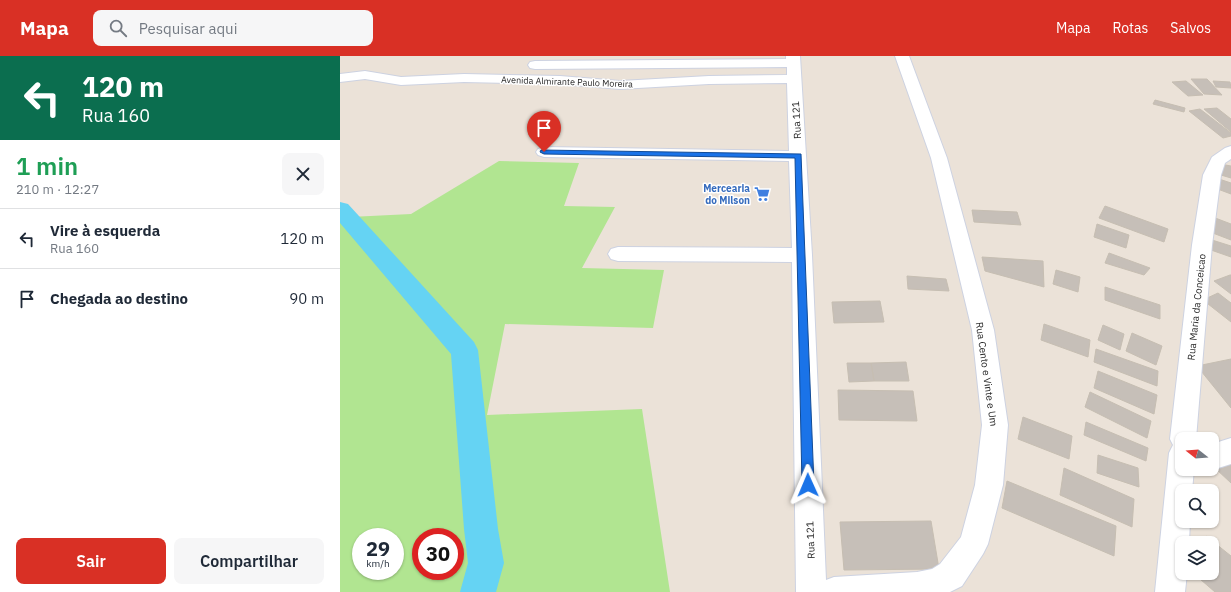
<!DOCTYPE html>
<html lang="pt">
<meta charset="utf-8">
<style>
:root{--surface:#fff;--page:#f6f6f7;--text:#1f2937;--muted:#747a83;--line:#e0e1e3;--accent:#d93025}
body{margin:0;font-family:"IBM Plex Sans",sans-serif;background:var(--page);color:var(--text);height:100vh;display:flex;flex-direction:column;font-size:15px;white-space:nowrap}
*{box-sizing:border-box;margin:0}
p{font-size:13px;color:var(--muted)}
.icon{flex:none;width:22px;height:22px;fill:none;stroke:currentColor;stroke-width:2;stroke-linecap:round;stroke-linejoin:round}
.map{position:relative;flex:1;overflow:hidden}
.side{display:flex;flex-direction:column;background:var(--surface);width:340px}
.side>*{flex:none}
.top-card{background:#0b6e4f;color:#fff;overflow:hidden}
.needle{width:26px;rotate:287deg}
.fabs{position:absolute;left:835px;top:376px;display:grid;gap:8px}
.fabs a{display:grid;place-items:center;width:44px;height:44px;border-radius:8px;background:var(--surface);box-shadow:0 1px 3px #0004;font-size:20px}
.speed{position:absolute;left:12px;top:472px;display:flex;gap:8px;font-size:20px;font-weight:700;text-align:center}
.speed>*{display:grid;place-content:center;width:52px;height:52px;border-radius:50%;background:var(--surface);box-shadow:0 1px 3px #0004;line-height:1}
.speed small{font-size:10px;font-weight:400}
.speed .limit{border:6px solid #d22;background:#fff;color:#111}
.pin{position:absolute;display:grid;place-items:center;width:34px;height:34px;color:#fff;margin:-41px -17px;border-radius:50% 50% 50% 0;rotate:-45deg;box-shadow:0 0 4px #0007}
.pin .icon{rotate:45deg}
.me{position:absolute;width:44px;margin:-22px;rotate:359deg;stroke-linejoin:round;filter:drop-shadow(0 0 3px #0008)}
.turn{display:flex;align-items:center;gap:14px;height:84px;padding:0 16px;font-size:18px}
.turn .icon{width:52px;height:52px;stroke-width:2.5}
.turn b{display:block;font-size:28px;line-height:34px}
.round{display:grid;place-items:center;flex:none;width:42px;height:42px;border-radius:8px;background:var(--page)}
.headline{display:flex;align-items:center;justify-content:space-between;height:68px;padding:0 16px}
h1{font-size:24px;font-weight:600;line-height:30px;color:#1e9e55}
.cta{display:flex;gap:8px;margin-top:auto;padding:8px 16px}
.cta a{flex:1;height:46px;border-radius:8px;background:var(--accent);color:#fff;font-size:16px;font-weight:600;line-height:46px;text-align:center}
.cta a+a{background:var(--page);color:var(--text)}
ul{padding:0;list-style:none}
li{display:flex;align-items:center;gap:12px;height:60px;padding:0 16px;border-top:1px solid var(--line)}
li div{flex:1}
li b{display:block;font-size:15px}
li em{font-style:normal}
header{display:flex;align-items:center;gap:24px;box-sizing:border-box;height:56px;padding:0 20px;background:var(--accent);color:#fff}
header strong{font-size:19px}
nav{display:flex;gap:22px;margin-inline-start:auto;font-size:14px}
.search{width:280px;height:36px;background:var(--page);display:flex;align-items:center;gap:10px;box-sizing:border-box;padding:0 14px;border-radius:8px;color:var(--muted);font-size:15px}
main{display:flex;flex:1;min-height:0}
.map>svg:first-child{display:block}
.green{fill:#b1e591;fill-rule:evenodd}
.lines{fill:none;stroke-linecap:round;stroke-linejoin:round}
.canal{fill:#65d3f3;fill-rule:evenodd}
.building{fill:#c6bfb8;stroke:#c6beb2}
.minor-casing{stroke:#cdd2e1;stroke-width:2}
.minor{fill:#fff;fill-rule:evenodd}
.route{fill:#1a73e8;stroke:#114b97}
.labels{text-anchor:middle;stroke-width:3;stroke-linejoin:round;paint-order:stroke}
.far-street-label{font-size:9px;fill:#272727;stroke:#fff}
.street-label{font-size:10px;fill:#272727;stroke:#fff}
.shop-label{font-size:10px;font-weight:bold;fill:#366cbe;stroke:#fff;text-anchor:end}
</style>
<header>
<strong>Mapa</strong>
<div class="search"><svg class="icon" aria-label="search" viewBox="0 0 24 24"><circle cx="10" cy="10" r="6"/><path d="M15 15l6 6"/></svg>Pesquisar aqui</div>
<nav><a>Mapa</a><a>Rotas</a><a>Salvos</a></nav>
</header>
<main>
<section class="side">
<div class="top-card">
<div class="turn"><svg class="icon" aria-label="left" viewBox="0 0 24 24"><path d="M17 20v-9H6M10 6l-5 5 5 5"/></svg><div><b>120 m</b>Rua 160</div></div>
</div>
<div class="headline"><div><h1>1 min</h1><p>210 m · 12:27</p></div><a class="round"><svg class="icon" aria-label="close" viewBox="0 0 24 24"><path d="M6 6l12 12M18 6L6 18"/></svg></a></div>
<ul>
<li><svg class="icon" aria-label="left" viewBox="0 0 24 24"><path d="M17 20v-9H6M10 6l-5 5 5 5"/></svg><div><b>Vire à esquerda</b><p>Rua 160</p></div><em>120 m</em></li>
<li><svg class="icon" aria-label="arrive" viewBox="0 0 24 24"><path d="M6 21V4h12l-3 4 3 4H6"/></svg><div><b>Chegada ao destino</b></div><em>90 m</em></li>
</ul>
<div class="cta"><a>Sair</a><a>Compartilhar</a></div>
</section>
<div class="map">
<svg width="891" height="536" viewBox="0 0 891 536">
<rect width="100%" height="100%" fill="#ebe2d8"/>
<!-- green -->
<path class="green" d="M159 105 239 107 224 150 275 151 242 212 324 214 313 272 165 268 147 359 302 353 330 536H0V147L10 161 71 158ZM21 481H55V515H21ZM81 481H115V515H81Z"/>
<g class="lines">
<!-- canal -->
<polygon class="canal" points="0,146 8,148 134,286 138,294 158,473 164,507 156,536 120,536 128,507 124,473 111,298 0,167"/>
</g>
<!-- building -->
<g class="building">
<polygon points="851,23 867,23 882,39 864,38"/>
<polygon points="846,25 863,39 848,40 832,26"/>
<polygon points="873,25 890,26 891,32 876,31"/>
<polygon points="815,44 845,52 844,56 813,48"/>
<polygon points="877,52 891,63 891,76 864,53"/>
<polygon points="860,53 891,77 891,80 883,82 849,55"/>
<polygon points="880,108 891,110 891,122 881,119"/>
<polygon points="879,123 891,127 891,138 875,132"/>
<polygon points="765,150 828,173 824,186 759,162"/>
<polygon points="632,154 677,156 681,169 634,166"/>
<polygon points="870,160 891,168 891,184 865,174"/>
<polygon points="757,168 789,179 786,192 754,181"/>
<polygon points="872,184 891,190 891,201 871,194"/>
<polygon points="769,197 810,212 804,219 765,207"/>
<polygon points="642,201 703,205 704,231 645,215"/>
<polygon points="716,214 740,221 738,236 713,228"/>
<polygon points="890,219 891,219 891,238 874,225"/>
<polygon points="567,220 606,223 609,235 568,233"/>
<polygon points="765,231 820,249 820,263 765,244"/>
<polygon points="878,237 891,247 891,266 863,244"/>
<polygon points="540,245 544,266 494,267 492,246"/>
<polygon points="704,268 750,284 748,301 701,284"/>
<polygon points="763,269 784,278 780,294 758,284"/>
<polygon points="792,277 822,290 816,309 786,295"/>
<polygon points="756,293 818,315 817,330 754,306"/>
<polygon points="891,303 891,352 857,310"/>
<polygon points="566,306 569,325 534,325 531,307"/>
<polygon points="507,307 531,307 534,325 509,326"/>
<polygon points="758,315 817,339 814,358 754,332"/>
<polygon points="498,334 573,335 577,365 499,364"/>
<polygon points="750,336 811,365 807,382 745,351"/>
<polygon points="683,361 732,380 729,403 678,383"/>
<polygon points="746,366 808,392 806,405 744,379"/>
<polygon points="758,399 798,412 799,431 757,417"/>
<polygon points="891,401 891,427 875,412"/>
<polygon points="724,412 794,443 792,471 720,439"/>
<polygon points="667,425 776,470 774,500 662,452"/>
<polygon points="591,465 599,513 504,514 500,466"/>
<polygon points="866,480 891,500 891,536 875,536 853,517 872,517 872,487 861,487"/>
</g>
<g class="lines">
<defs>
<g id="minor">
<polygon points="446,0 460,0 472,199 486,524 494,521 577,516 592,513 600,508 621,481 635,429 642,369 632,274 591,102 555,0 569,0 607,102 654,274 668,369 663,429 648,488 643,498 622,530 610,536 456,536 452,206 278,205 271,203 268,198 271,193 278,191 452,192 449,105 204,101 198,99 196,96 198,93 204,91 449,95 447,27 369,28 280,33 220,28 124,26 61,29 25,23 0,26 0,18 25,15 61,21 124,18 220,20 280,25 369,20 447,19 447,11 195,13 190,12 188,9 190,6 195,5 446,3"/>
<polygon points="891,90 891,103 885,107 881,119 872,189 856,383 842,383 842,413 854,413 852,435 842,435 842,465 850,465 849,487 842,487 842,517 847,517 845,536 815,536 829,397 833,389 830,383 852,189 863,119 872,101 885,92"/>
<polygon points="891,382 891,408 872,414 870,413 872,413 872,388"/>
</g>
</defs>
<!-- minor casing -->
<use href="#minor" class="minor-casing"/>
<!-- minor -->
<use href="#minor" class="minor"/>
</g>
<!-- route -->
<polygon class="route" points="201,94 461,98 474,429 472,433 468,434 464,433 462,429 455,102 204,98 200,96"/>
<!-- icons -->
<defs>
<symbol id="supermarket-bare" viewBox="-9 -9 18 18"><path d="M-6-5.5h2.5l.6 2H6L4.5 2H-2.5L-4.4-4H-6ZM-1.5 3.2a1.3 1.3 0 1 0 .1 0ZM3 3.2a1.3 1.3 0 1 0 .1 0Z" fill="#3f7fe0" stroke="#fff" stroke-width="2.5" paint-order="stroke"/></symbol>
</defs>
<g fill-rule="evenodd">
<use href="#supermarket-bare" x="411" y="127" width="22" height="22"/>
</g>
<g class="labels">
<!-- far-street labels -->
<g class="far-street-label">
<text transform="translate(227 26) rotate(2)" y="3">Avenida Almirante Paulo Moreira</text>
</g>
<!-- street labels -->
<g class="street-label">
<text transform="translate(456 64) rotate(-93)" y="4">Rua 121</text>
<text transform="translate(856 251) rotate(-84)" y="4">Rua Maria da Conceicao</text>
<text transform="translate(647 318) rotate(82)" y="4">Rua Cento e Vinte e Um</text>
<text transform="translate(470 484) rotate(-92)" y="4">Rua 121</text>
</g>
<!-- shop labels -->
<g class="shop-label">
<text x="410" y="136">Mercearia<tspan x="410" dy="12">do Milson</tspan></text>
</g>
</g>
</svg>
<div class="fabs">
<a><svg class="needle" viewBox="-14 -14 28 28"><path d="M0-13l5 13h-10z" fill="#e53935"/><path d="M0 13l5-13h-10z" fill="#747a83"/></svg></a>
<a><svg class="icon" aria-label="search" viewBox="0 0 24 24"><circle cx="10" cy="10" r="6"/><path d="M15 15l6 6"/></svg></a>
<a><svg class="icon" aria-label="layers" viewBox="0 0 24 24"><path d="M12 4l9 5-9 5-9-5zM3 14l9 5 9-5"/></svg></a>
</div>
<div class="speed"><div>29<small>km/h</small></div><div class="limit">30</div></div>
<div class="pin" style="left:204px;top:96px;background:#d93025"><svg class="icon" aria-label="arrive" viewBox="0 0 24 24"><path d="M6 21V4h12l-3 4 3 4H6"/></svg></div>
<svg class="me" style="left:468px;top:429px" viewBox="-20 -20 40 40"><path d="M0-17L14 15 0 8-14 15z" fill="#1a73e8" stroke="#fff" stroke-width="4"/></svg>
</div>
</main>
